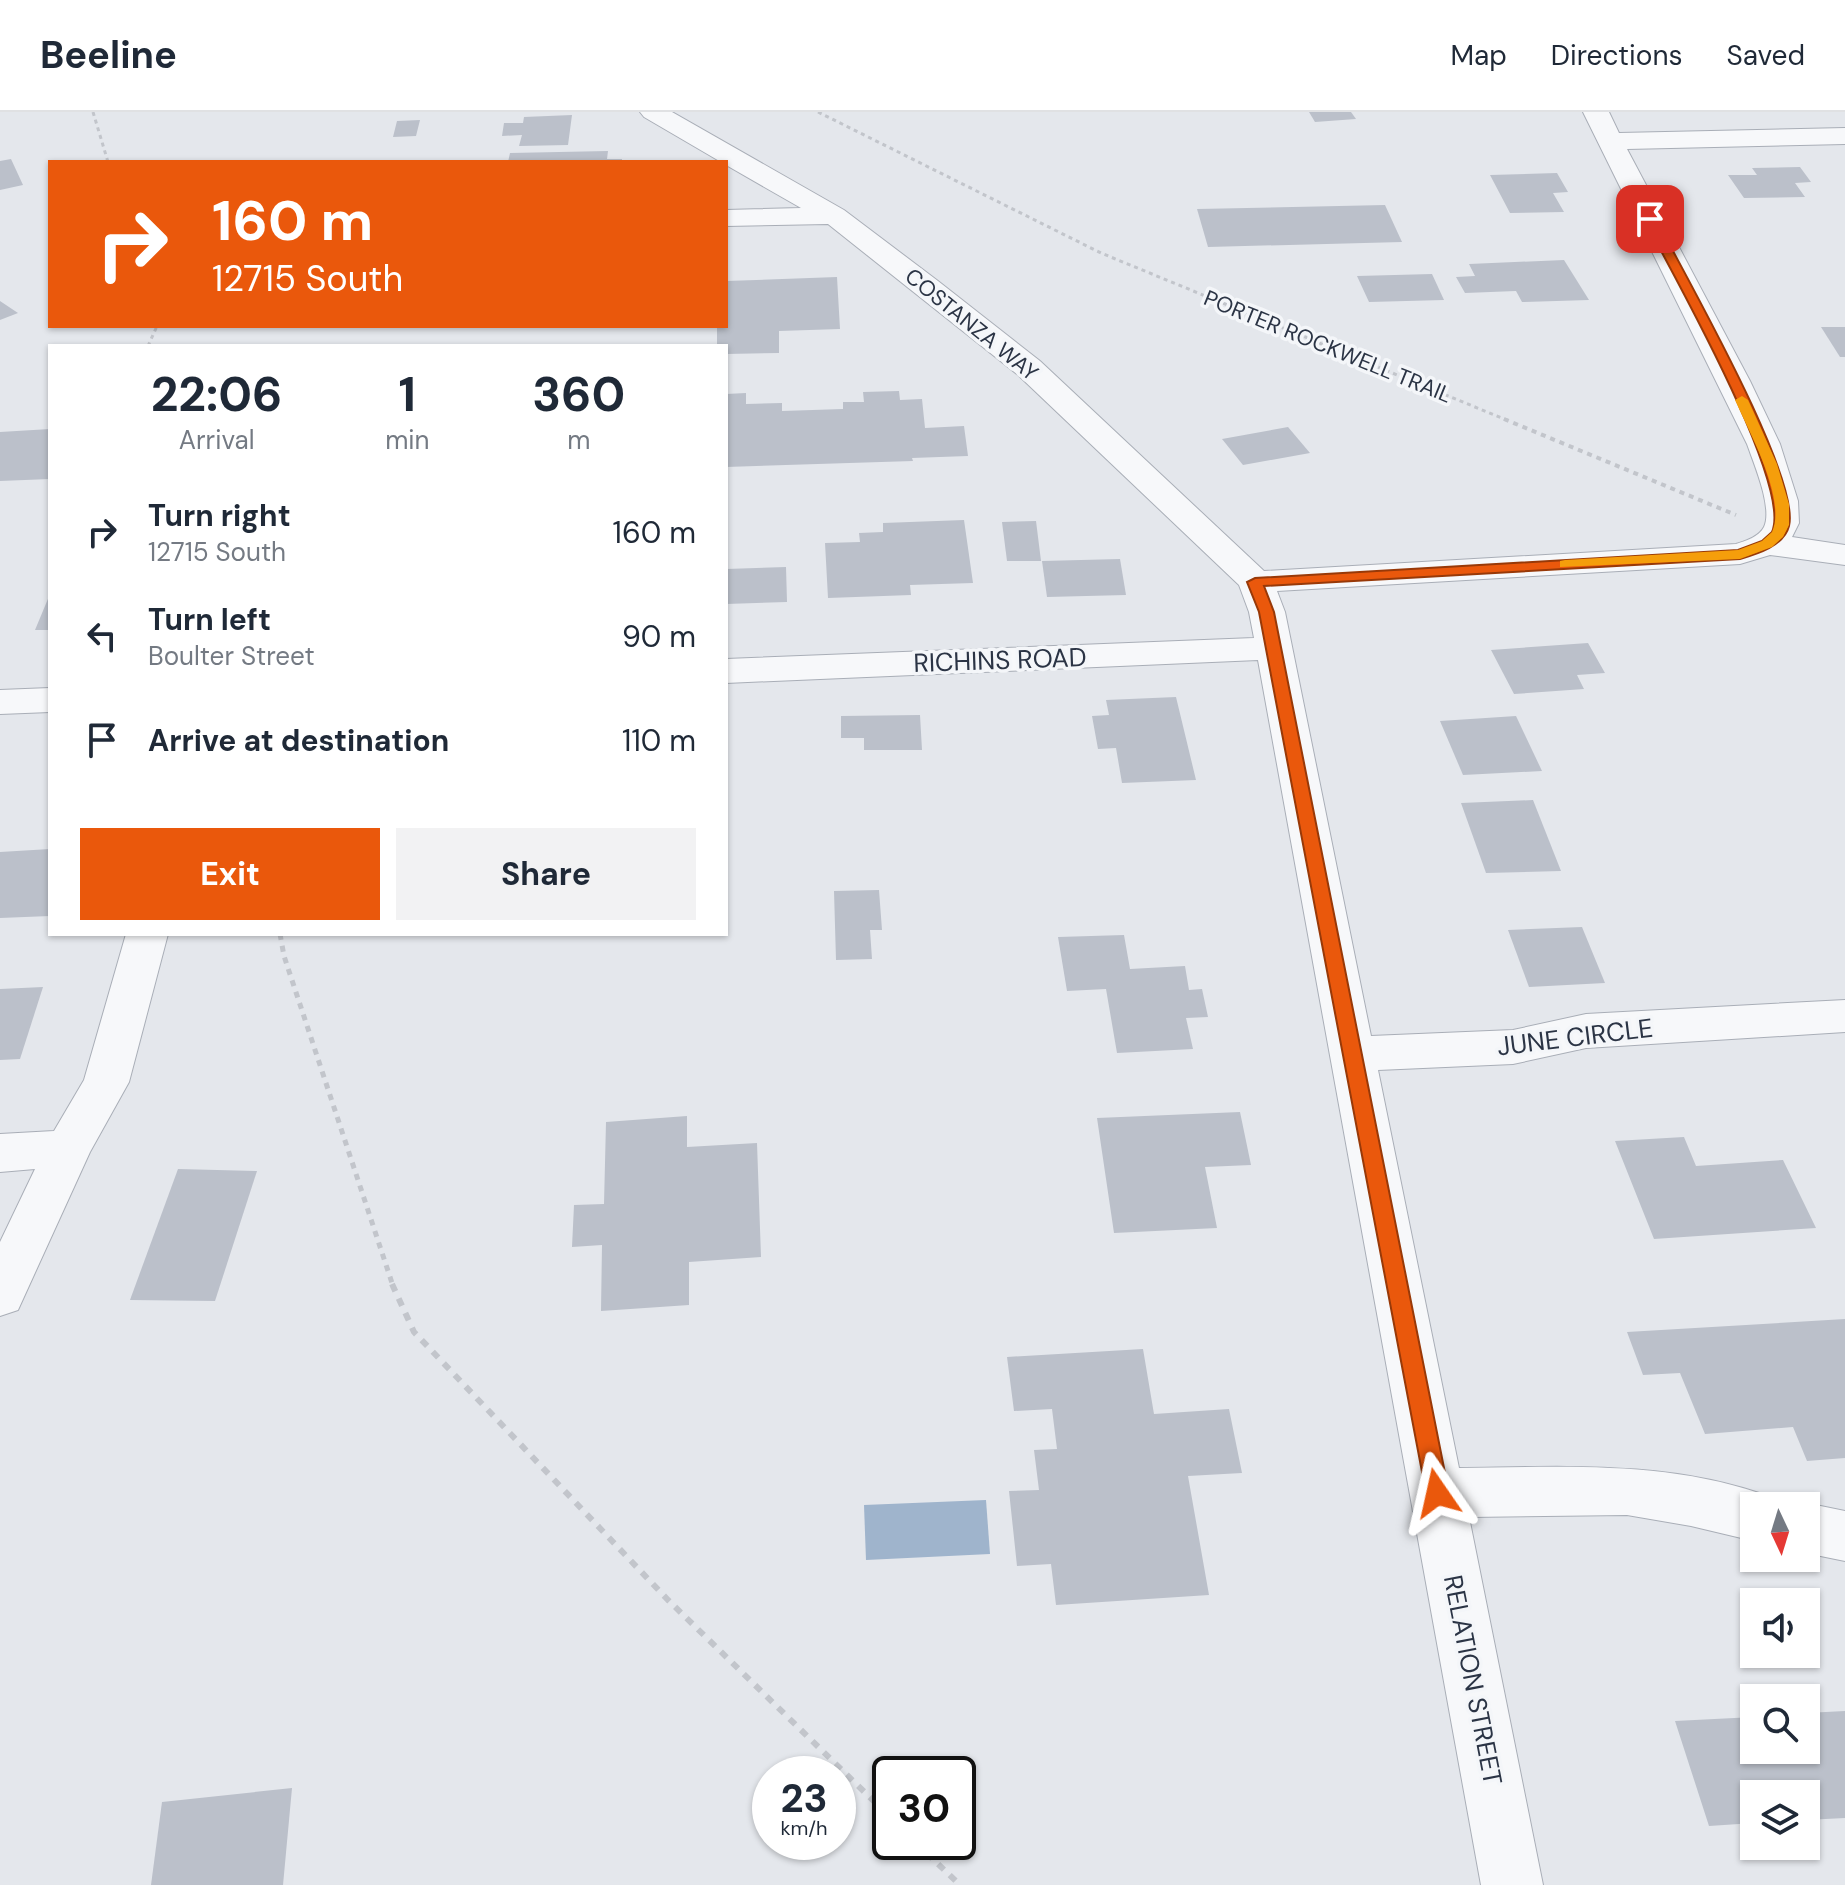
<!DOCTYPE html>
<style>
:root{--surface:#fff;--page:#f2f2f3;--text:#1f2937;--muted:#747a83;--line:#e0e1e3;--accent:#ea580c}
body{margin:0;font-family:"DM Sans",sans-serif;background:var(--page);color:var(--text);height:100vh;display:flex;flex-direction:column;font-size:30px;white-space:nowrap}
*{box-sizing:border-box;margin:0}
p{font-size:26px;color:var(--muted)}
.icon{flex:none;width:44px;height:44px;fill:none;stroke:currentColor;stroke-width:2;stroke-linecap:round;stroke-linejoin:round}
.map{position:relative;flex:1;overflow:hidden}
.details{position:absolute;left:48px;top:232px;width:680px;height:592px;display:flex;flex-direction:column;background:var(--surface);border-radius:0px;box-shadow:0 2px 6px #0004}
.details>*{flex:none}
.banner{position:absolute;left:48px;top:48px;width:680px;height:168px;border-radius:0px;box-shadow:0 2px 6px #0004;background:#ea580c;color:#fff;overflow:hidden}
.needle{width:52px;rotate:176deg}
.buttons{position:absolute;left:1740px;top:1380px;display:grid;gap:16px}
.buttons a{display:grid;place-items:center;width:80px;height:80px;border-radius:0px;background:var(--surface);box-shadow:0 2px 6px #0004;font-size:40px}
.speed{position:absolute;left:752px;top:1644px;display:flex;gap:16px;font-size:40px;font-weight:700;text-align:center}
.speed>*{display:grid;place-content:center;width:104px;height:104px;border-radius:50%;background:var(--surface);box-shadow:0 2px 6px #0004;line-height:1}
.speed small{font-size:20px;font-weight:400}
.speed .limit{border:4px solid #111;border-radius:12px;background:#fff;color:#111}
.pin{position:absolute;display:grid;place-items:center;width:68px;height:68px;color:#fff;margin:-34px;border-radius:16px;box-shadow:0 4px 12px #0006}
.me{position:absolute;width:88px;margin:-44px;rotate:349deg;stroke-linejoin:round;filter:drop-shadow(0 0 6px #0008)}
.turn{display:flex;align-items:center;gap:28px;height:168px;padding:0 32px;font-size:36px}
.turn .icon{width:104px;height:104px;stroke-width:2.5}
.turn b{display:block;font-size:56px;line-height:68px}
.eta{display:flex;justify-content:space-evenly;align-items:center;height:136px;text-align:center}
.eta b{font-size:48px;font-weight:700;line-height:56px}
.action{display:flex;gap:16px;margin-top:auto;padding:16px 32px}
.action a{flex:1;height:92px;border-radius:0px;background:var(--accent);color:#fff;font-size:32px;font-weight:700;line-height:92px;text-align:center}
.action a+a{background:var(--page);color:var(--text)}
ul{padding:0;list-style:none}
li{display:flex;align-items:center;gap:24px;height:104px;padding:0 32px}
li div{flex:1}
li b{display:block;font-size:30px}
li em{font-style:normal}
header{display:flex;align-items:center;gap:48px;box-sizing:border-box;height:112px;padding:0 40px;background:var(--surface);border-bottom:2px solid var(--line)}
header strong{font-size:38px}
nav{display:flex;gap:44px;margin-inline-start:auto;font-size:28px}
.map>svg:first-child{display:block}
.water{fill:#9fb4cc}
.building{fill:#bbc0ca}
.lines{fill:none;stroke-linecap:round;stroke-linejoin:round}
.minor-casing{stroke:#a9aeb7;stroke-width:2}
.path-far3{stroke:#c2c5cb;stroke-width:3;stroke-dasharray:4 4;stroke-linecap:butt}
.path-far2{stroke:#c2c5cb;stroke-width:4;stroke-dasharray:5 5;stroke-linecap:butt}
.path-far1{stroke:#c2c5cb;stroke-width:5;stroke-dasharray:6 6;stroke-linecap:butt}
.path{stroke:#c2c5cb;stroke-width:6;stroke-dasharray:8 8;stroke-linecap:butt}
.minor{fill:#f7f8fa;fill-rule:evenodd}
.route{fill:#ea580c;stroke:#983908;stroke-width:2}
.slow{fill:#f59e0b}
.labels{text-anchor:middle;stroke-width:7;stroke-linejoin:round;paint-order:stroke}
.far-street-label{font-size:22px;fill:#2b3445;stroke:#f4f6f9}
.street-label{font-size:26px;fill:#2b3445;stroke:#f4f6f9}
</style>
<header>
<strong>Beeline</strong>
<nav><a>Map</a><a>Directions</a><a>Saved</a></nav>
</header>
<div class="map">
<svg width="1845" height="1773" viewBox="0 0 1845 1773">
<rect width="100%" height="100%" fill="#e4e7ec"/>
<!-- water -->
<polygon class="water" points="986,1388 990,1442 866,1448 864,1393"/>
<!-- building -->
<g class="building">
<polygon points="1309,0 1351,0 1356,7 1315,10"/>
<polygon points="572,3 568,33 519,34 522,23 502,24 504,11 523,11 524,5"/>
<polygon points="420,8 416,24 393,25 397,9"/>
<polygon points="608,39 607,47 622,47 622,50 508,50 510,41"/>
<polygon points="11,47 23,73 0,78 0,49"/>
<polygon points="1800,55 1811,70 1795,71 1805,85 1744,86 1728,63 1757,63 1752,56"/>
<polygon points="1557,61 1568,80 1553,81 1564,100 1510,101 1490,63"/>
<polygon points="1385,93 1402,130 1208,135 1197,97"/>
<polygon points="1564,148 1589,188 1522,190 1516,179 1465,181 1456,165 1475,164 1469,152"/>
<polygon points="1432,162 1444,188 1369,190 1357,164"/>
<polygon points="837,165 840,217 779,219 779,241 726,242 726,234 717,234 717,214 726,214 726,169"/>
<polygon points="0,189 18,201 0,208"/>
<polygon points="1821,215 1845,215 1845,245 1840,245"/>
<polygon points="899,279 900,288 922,287 925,316 964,314 968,344 912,346 913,349 726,355 726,282 746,281 746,292 782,291 782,299 843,297 843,290 864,290 863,280"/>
<polygon points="1288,315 1310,341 1243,353 1222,327"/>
<polygon points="50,317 50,367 0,369 0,320"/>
<polygon points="964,408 973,471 910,473 911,483 828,486 825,431 860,430 859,421 883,420 883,411"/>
<polygon points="1036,409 1041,449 1007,449 1002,410"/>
<polygon points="1120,447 1126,483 1047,485 1042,449"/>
<polygon points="786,455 787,490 726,492 726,457"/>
<polygon points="50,482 50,518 35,518"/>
<polygon points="1588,531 1605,561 1577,563 1584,577 1514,582 1491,538"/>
<polygon points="1176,585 1196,668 1122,671 1116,636 1098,637 1092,604 1109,603 1106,588"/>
<polygon points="920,603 922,638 864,638 864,626 841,626 841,604"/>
<polygon points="1516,604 1542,659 1463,663 1440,609"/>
<polygon points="1533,688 1561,759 1486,761 1461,691"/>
<polygon points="50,737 50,804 0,806 0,740"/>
<polygon points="879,778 882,818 870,818 872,847 836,848 834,779"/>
<polygon points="1582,815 1605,871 1529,875 1508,818"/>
<polygon points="1124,823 1130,857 1185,854 1189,878 1202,877 1208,905 1186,906 1193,937 1117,941 1106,877 1067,879 1058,825"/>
<polygon points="43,875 20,947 0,948 0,877"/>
<polygon points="1240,1000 1251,1053 1205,1055 1217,1116 1114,1121 1097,1006"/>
<polygon points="687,1004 687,1035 757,1031 761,1145 689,1150 689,1193 601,1199 602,1133 572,1135 574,1093 604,1092 606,1010"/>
<polygon points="1684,1025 1696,1054 1783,1048 1816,1116 1654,1127 1615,1029"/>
<polygon points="178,1057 257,1059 215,1189 130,1188"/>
<polygon points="1845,1207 1845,1346 1807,1349 1793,1315 1705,1322 1680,1261 1643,1263 1627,1220"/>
<polygon points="1143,1237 1154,1302 1229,1297 1242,1361 1188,1364 1209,1483 1056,1493 1051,1452 1017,1454 1009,1379 1039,1378 1034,1338 1057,1337 1052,1297 1014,1299 1007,1245"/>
<polygon points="1845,1599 1845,1706 1806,1708 1806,1682 1754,1682 1754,1711 1709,1714 1675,1609 1754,1605 1754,1638 1806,1638 1806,1601"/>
<polygon points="292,1676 283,1773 151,1773 162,1690"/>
</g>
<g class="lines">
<defs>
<g id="minor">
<path d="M640 0H672L844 98 938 169 1040 249 1264 459 1736 432C1745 429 1759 425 1764 415 1773 396 1754 352 1747 332L1583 0H1609L1619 21 1845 16V32L1627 37 1750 269 1780 332 1798 389 1799 411 1792 425 1845 433V453L1770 443 1740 452 1277 479 1285 500 1371 924 1513 918 1586 902 1845 888V920L1586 936 1513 952 1378 958 1459 1356C1565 1355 1672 1348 1773 1386L1777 1394H1754V1429L1691 1414 1627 1403 1469 1405 1543 1773H1481L1258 548 726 571V547L1254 526 1249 500 1239 473 1018 263 828 112 726 114V98L801 96 726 53V50H721L644 5Z"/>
<polygon points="50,576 50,600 0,602 0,578"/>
<polygon points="126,822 168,822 129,970 90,1040 18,1198 0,1204 0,1130 35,1057 0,1060 0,1022 54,1019 84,968"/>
<polygon points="1806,1391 1845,1399 1845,1449 1806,1441 1806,1394 1798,1394"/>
</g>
</defs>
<!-- minor casing -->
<use href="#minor" class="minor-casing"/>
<!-- path-far3 -->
<g class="path-far3">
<polyline points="93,0 108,50"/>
<polyline points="818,0 1101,141 1509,309"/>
<polyline points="148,234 157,214"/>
</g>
<!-- path-far2 -->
<polyline class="path-far2" points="1504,307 1736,403"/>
<!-- path-far1 -->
<polyline class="path-far1" points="280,822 284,844 393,1174"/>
<!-- path -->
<g class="path">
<polyline points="392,1172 414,1220 668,1488 890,1705"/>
<polyline points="915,1730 960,1773"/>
</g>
<!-- minor -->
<use href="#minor" class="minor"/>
</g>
<!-- route -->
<path class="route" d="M1650 104 1656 107C1683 160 1801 365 1789 414 1784 434 1757 442 1740 447L1264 474 1274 500 1449 1381 1445 1389 1437 1392 1429 1389 1426 1381 1259 500 1247 470 1255 466 1738 438 1762 429 1772 420C1793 373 1671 159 1644 107Z"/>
<!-- slow -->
<path class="slow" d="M1742 284 1748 288 1777 352 1789 392V413L1783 425 1772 435 1740 447 1560 455V449L1565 448 1738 438 1762 429 1772 420C1787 387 1749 320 1735 288Z"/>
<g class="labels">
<!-- far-street labels -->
<g class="far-street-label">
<text transform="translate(972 212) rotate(39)" y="8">COSTANZA WAY</text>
<text transform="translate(1328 234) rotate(22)" y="8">PORTER ROCKWELL TRAIL</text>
</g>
<!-- street labels -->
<g class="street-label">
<text transform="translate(1000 548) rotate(-2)" y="9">RICHINS ROAD</text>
<text transform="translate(1575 925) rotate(-7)" y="9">JUNE CIRCLE</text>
<text transform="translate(1473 1568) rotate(79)" y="9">RELATION STREET</text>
</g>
</g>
</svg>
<div class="buttons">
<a><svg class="needle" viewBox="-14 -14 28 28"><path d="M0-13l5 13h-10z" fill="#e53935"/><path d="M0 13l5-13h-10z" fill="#747a83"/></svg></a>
<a><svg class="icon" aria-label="sound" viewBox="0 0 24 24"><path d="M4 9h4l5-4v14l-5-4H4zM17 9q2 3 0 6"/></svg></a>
<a><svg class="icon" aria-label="search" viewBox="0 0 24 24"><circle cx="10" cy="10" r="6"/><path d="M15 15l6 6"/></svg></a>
<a><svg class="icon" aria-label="layers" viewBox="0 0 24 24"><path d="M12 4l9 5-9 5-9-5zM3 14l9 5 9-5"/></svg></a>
</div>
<div class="speed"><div>23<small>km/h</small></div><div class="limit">30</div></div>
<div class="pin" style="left:1650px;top:107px;background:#d93025"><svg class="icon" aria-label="arrive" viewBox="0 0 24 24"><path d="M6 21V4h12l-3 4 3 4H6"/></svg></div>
<svg class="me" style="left:1437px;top:1381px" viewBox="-20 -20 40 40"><path d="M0-17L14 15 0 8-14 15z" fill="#ea580c" stroke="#fff" stroke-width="4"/></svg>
<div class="banner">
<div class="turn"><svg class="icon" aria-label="right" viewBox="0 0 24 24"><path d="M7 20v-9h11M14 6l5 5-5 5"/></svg><div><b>160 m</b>12715 South</div></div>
</div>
<section class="details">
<div class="eta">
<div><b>22:06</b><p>Arrival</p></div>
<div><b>1</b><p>min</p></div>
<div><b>360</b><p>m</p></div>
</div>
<ul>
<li><svg class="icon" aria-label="right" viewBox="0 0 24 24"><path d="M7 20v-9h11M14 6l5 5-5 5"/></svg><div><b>Turn right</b><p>12715 South</p></div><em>160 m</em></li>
<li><svg class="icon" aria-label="left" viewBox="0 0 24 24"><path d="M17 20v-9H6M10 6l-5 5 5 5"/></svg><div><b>Turn left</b><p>Boulter Street</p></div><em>90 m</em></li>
<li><svg class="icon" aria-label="arrive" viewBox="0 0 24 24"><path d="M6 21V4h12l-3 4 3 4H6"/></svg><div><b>Arrive at destination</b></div><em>110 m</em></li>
</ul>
<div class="action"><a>Exit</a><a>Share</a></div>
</section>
</div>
